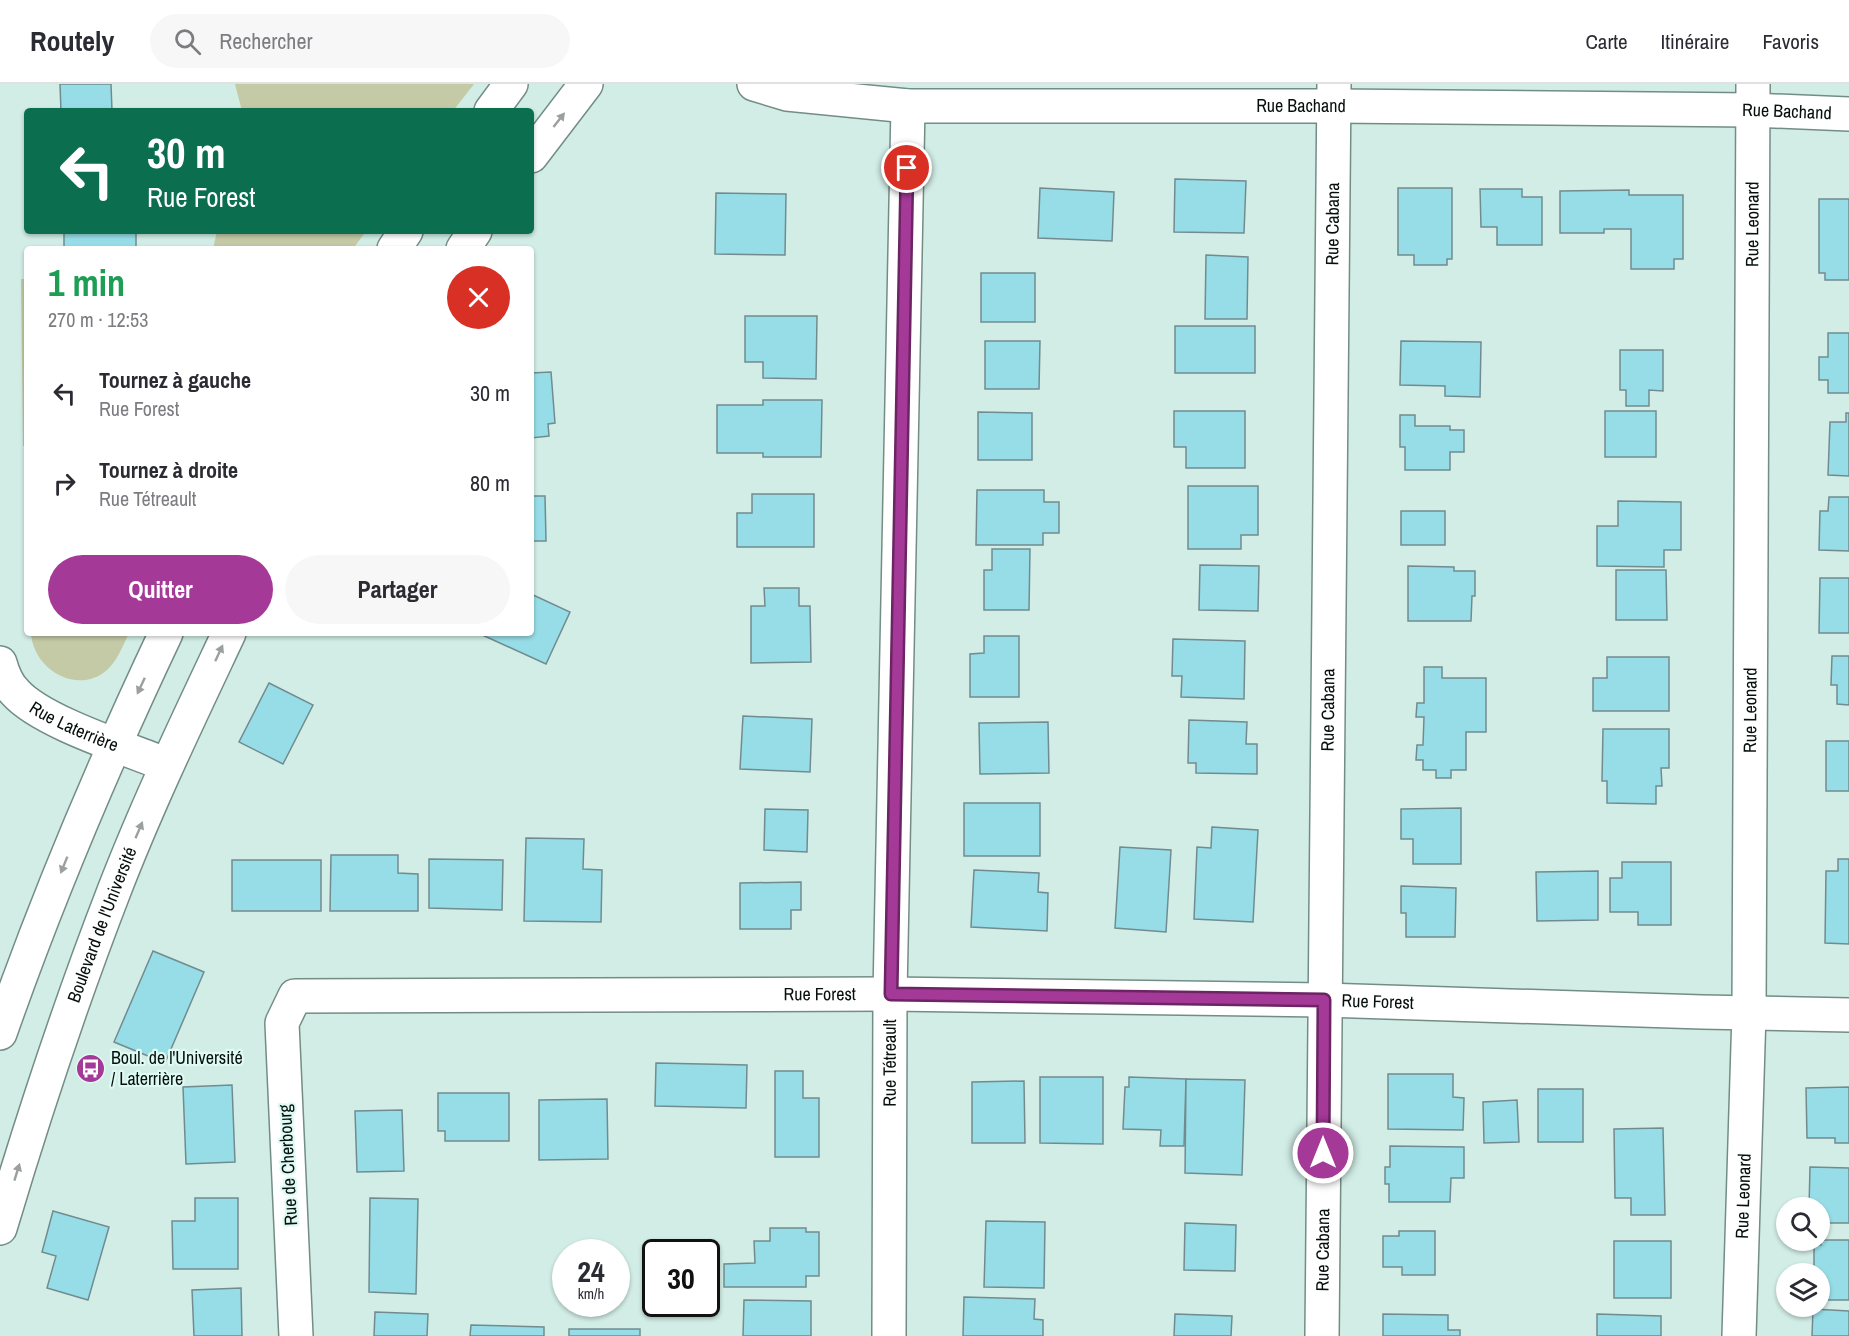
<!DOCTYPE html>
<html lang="fr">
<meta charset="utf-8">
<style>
:root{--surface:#fff;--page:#f7f7f7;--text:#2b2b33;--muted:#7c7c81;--line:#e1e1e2;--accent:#a53998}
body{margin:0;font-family:"Archivo Narrow",sans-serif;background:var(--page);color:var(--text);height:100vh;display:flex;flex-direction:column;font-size:22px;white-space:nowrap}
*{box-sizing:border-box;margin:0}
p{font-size:20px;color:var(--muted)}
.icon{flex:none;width:33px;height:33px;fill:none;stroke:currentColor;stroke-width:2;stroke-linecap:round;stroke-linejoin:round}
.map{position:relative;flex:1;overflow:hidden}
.drawer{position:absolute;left:24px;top:162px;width:510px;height:390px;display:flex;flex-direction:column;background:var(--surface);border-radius:6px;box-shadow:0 2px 4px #0004}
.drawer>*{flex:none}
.top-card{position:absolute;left:24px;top:24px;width:510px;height:126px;border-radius:6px;box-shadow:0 2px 4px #0004;background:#0b6e4f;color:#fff;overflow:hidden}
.fabs{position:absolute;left:1776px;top:1113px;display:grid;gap:12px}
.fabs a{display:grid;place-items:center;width:54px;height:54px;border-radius:50%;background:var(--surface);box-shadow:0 2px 4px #0004;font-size:30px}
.speed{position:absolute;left:552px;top:1155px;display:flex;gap:12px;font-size:30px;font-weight:700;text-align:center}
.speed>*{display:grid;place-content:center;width:78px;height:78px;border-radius:50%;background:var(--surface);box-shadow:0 2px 4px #0004;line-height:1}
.speed small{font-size:15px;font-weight:400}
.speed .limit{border:3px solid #111;border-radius:9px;background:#fff;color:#111}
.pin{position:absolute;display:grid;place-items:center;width:51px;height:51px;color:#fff;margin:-26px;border:3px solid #fff;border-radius:50%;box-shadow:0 2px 6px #0007}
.me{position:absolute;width:66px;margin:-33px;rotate:0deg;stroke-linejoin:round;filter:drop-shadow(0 0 4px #0008)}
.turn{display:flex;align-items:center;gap:21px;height:126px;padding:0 24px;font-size:27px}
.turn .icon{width:78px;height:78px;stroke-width:2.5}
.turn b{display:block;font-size:42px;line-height:51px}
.round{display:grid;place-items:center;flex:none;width:63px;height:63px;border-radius:32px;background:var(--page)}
.headline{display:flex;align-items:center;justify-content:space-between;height:102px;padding:0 24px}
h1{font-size:36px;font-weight:700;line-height:45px;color:#1e9e55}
.action{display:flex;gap:12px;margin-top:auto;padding:12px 24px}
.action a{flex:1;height:69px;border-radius:36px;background:var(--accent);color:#fff;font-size:24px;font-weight:700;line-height:69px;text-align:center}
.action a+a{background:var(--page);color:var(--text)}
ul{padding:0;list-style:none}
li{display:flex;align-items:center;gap:18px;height:90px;padding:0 24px}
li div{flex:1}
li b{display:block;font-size:22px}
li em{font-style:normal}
header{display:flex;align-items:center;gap:36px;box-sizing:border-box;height:84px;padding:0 30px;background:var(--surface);border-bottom:2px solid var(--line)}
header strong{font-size:28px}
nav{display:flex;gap:33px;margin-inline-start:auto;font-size:21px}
.search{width:420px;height:54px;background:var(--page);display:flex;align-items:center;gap:15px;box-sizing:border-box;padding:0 21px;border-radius:33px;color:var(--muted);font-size:22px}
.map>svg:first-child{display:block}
.grass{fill:#c4c9a6}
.building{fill:#97dde7;stroke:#718c90;stroke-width:1.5}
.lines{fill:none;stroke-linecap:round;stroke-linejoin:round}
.minor-casing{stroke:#738d86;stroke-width:36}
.major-casing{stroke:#738d86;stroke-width:36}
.minor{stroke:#fff;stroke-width:33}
.major{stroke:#fff;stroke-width:33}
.oneway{fill:#9b9f9e}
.route-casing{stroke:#6b2563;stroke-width:15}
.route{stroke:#a53998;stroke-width:10}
.labels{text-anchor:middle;stroke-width:4.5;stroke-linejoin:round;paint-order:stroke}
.street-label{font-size:18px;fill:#060f0d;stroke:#defaf2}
.poi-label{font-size:18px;fill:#060f0d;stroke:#defaf2;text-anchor:start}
</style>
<header>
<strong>Routely</strong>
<div class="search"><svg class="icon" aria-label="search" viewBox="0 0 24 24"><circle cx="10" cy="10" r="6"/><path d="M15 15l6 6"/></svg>Rechercher</div>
<nav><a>Carte</a><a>Itinéraire</a><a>Favoris</a></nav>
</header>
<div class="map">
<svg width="1849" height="1252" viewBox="0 0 1849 1252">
<rect width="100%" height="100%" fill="#d1ede5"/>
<!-- grass -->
<g class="grass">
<polygon points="235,0 474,0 453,27 242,27"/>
<polygon points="217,147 366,147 353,165 213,165"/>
<polygon points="21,195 27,195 27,362 23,362"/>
<path d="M31 549H129C123 561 118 576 107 586 77 612 33 585 31 549Z"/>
</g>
<!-- building -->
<g class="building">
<polygon points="60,0 111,0 112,27 61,27"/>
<polygon points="1175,95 1246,97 1244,149 1174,148"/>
<polygon points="1040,104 1114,108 1112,157 1038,154"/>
<polygon points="1398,104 1452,104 1452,175 1447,175 1447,181 1414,181 1414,171 1398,171"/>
<polygon points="1480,105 1522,105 1522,113 1542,113 1542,161 1497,161 1497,143 1481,143"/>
<polygon points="1629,106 1629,111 1683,111 1683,175 1674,175 1674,185 1631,185 1631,145 1604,145 1604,149 1560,149 1560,107"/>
<polygon points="716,109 786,110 785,171 715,170"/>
<polygon points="1819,115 1849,115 1849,196 1825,196 1825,189 1819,189"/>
<rect x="64" y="147" width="72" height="18"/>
<polygon points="1206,171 1248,173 1247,235 1205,235"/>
<rect x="981" y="189" width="54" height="49"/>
<polygon points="745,232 817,232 816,295 763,294 763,278 745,278"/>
<rect x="1175" y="242" width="80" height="47"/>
<polygon points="1828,249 1849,249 1849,309 1828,309 1828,296 1819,296 1819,273 1828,273"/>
<polygon points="985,257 1040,257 1039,305 985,305"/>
<polygon points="1401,257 1481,258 1480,313 1445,312 1445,302 1400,301"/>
<polygon points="1620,266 1663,266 1663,307 1649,306 1649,322 1626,322 1626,306 1620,306"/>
<polygon points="551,288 555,339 548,340 549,352 531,354 531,289"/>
<polygon points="763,316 822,316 821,373 763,373 763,369 717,369 717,321 763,321"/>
<polygon points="1174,327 1245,327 1245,384 1186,384 1186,363 1174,363"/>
<rect x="1605" y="327" width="51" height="46"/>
<polygon points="978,328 1032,329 1032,376 978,376"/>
<polygon points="1846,329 1849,329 1849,392 1828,391 1830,338 1846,338"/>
<polygon points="1400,331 1415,331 1415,342 1450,342 1450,346 1464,346 1464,368 1450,368 1450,386 1405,386 1405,363 1400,363"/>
<polygon points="1188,402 1258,402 1258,451 1241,451 1241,465 1188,465"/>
<polygon points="977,406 1044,406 1044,418 1059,418 1059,449 1043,449 1043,461 976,461"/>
<polygon points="752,410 814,410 814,463 737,463 737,429 752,429"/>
<polygon points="531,412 545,412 546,457 531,457"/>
<polygon points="1829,413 1849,413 1849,467 1819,466 1820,427 1828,427"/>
<polygon points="1618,417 1681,418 1681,466 1664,466 1664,483 1597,482 1597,442 1618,442"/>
<rect x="1401" y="427" width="44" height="34"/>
<polygon points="992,465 1030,465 1029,526 984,526 984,486 992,486"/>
<polygon points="1200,481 1259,482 1258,527 1199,526"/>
<polygon points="1408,482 1454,483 1454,487 1475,487 1475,512 1472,512 1471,537 1408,537"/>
<polygon points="1616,486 1666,486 1667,536 1616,536"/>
<polygon points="1820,494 1849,494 1849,549 1819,549"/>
<polygon points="764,504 799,504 799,522 810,522 811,578 751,579 751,522 765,522"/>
<polygon points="531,510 570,528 546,580 478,549 531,549"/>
<polygon points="984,552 1019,552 1019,613 970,613 970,570 984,569"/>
<polygon points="1173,555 1245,557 1244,615 1181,613 1182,592 1172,592"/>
<polygon points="1832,572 1849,572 1849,621 1837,620 1837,601 1831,601"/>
<polygon points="1607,573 1669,573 1669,627 1593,627 1593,594 1607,594"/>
<polygon points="1424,583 1442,583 1442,594 1486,594 1486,648 1466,648 1466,686 1451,686 1451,694 1436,694 1436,686 1423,686 1423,676 1416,676 1417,661 1423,661 1424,633 1416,633 1417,619 1424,619"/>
<polygon points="269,599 313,621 283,680 239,658"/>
<polygon points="743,632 812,635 810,688 740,685"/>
<polygon points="1189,636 1247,638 1246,660 1257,660 1257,690 1196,689 1196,679 1188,679"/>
<polygon points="1048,638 1049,689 980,690 979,639"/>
<polygon points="1603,645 1669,645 1669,684 1661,684 1662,702 1656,702 1656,720 1607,719 1607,697 1602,697"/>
<rect x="1826" y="657" width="23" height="50"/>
<rect x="964" y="719" width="76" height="53"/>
<polygon points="1461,724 1461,780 1413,780 1413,755 1401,755 1401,725"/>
<polygon points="765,725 808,726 807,768 764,766"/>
<polygon points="1212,743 1258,746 1253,838 1194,835 1197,763 1211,764"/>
<polygon points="526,754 584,755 583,785 602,786 601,838 524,837"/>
<polygon points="1120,763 1171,766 1166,848 1115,844"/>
<polygon points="331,771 398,771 398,789 418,790 418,827 330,827"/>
<polygon points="429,775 503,776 502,826 429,824"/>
<polygon points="1838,775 1849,775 1849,860 1825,859 1826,787 1838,787"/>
<rect x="232" y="776" width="89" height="51"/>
<polygon points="1622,778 1671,778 1671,841 1638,841 1638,828 1610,828 1610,794 1622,794"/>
<polygon points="974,786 1039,789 1038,808 1048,809 1047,847 971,843"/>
<polygon points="1598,787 1598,836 1537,837 1536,788"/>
<polygon points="801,798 801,826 791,826 791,845 740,845 740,799"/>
<polygon points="1401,802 1456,804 1455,853 1406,853 1406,829 1401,829"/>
<polygon points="153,867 204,888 165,979 114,958"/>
<polygon points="656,979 747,981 746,1024 655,1022"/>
<polygon points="775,987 803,987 803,1014 819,1014 819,1073 775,1073"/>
<polygon points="1388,990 1453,990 1453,1013 1464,1014 1463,1046 1388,1045"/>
<polygon points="1040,993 1103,993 1103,1060 1040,1059"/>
<polygon points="1129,993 1186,995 1184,1062 1160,1062 1161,1046 1123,1045 1125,1003 1129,1003"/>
<polygon points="1186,995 1245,996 1242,1091 1185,1089"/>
<polygon points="1024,997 1025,1059 972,1059 972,998"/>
<polygon points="232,1001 235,1078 186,1080 183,1003"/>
<polygon points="1849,1003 1849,1059 1835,1059 1835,1054 1807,1054 1806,1004"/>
<rect x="1538" y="1005" width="45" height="53"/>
<polygon points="438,1009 509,1009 509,1057 445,1057 445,1047 438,1047"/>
<polygon points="607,1015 608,1075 539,1076 539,1016"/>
<polygon points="1517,1016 1519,1058 1484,1059 1483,1018"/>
<polygon points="402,1026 404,1087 357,1088 355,1027"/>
<polygon points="1663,1044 1665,1131 1631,1131 1631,1114 1615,1114 1614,1045"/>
<polygon points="1390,1062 1464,1063 1464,1094 1451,1094 1450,1118 1389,1118 1389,1100 1385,1100 1385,1083 1390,1083"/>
<polygon points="1810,1083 1849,1084 1849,1139 1820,1139 1820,1124 1809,1124"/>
<polygon points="195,1114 238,1114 238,1185 173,1185 172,1137 195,1137"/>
<polygon points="370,1114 418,1115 416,1210 369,1208"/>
<polygon points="53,1127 109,1143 88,1216 47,1204 56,1172 42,1168"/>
<polygon points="986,1137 1045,1138 1044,1204 984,1203"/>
<polygon points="1185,1139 1236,1141 1235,1187 1184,1186"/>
<polygon points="770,1144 806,1144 806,1148 819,1148 819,1192 806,1192 806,1203 724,1203 724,1180 755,1179 754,1157 770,1157"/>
<polygon points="1399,1147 1435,1147 1435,1191 1402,1191 1402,1183 1383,1183 1383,1152 1399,1152"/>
<polygon points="1821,1156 1849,1156 1849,1216 1820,1216 1820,1190 1814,1190 1814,1161 1821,1161"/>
<rect x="1614" y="1157" width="57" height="57"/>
<polygon points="241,1204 242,1252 194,1252 192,1206"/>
<polygon points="964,1213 1035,1215 1034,1235 1043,1236 1043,1252 963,1252"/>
<polygon points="744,1216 811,1217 811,1252 743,1252"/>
<polygon points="1813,1225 1849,1227 1849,1252 1812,1252"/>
<polygon points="375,1228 428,1230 427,1252 374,1252"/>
<polygon points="1175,1230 1232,1232 1231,1252 1174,1252"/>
<polygon points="1383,1230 1448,1231 1448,1246 1460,1246 1460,1252 1383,1252"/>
<polygon points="1597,1230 1661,1232 1661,1252 1597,1252"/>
<polygon points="471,1241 544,1243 544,1252 470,1252"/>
<rect x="569" y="1245" width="71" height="7"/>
</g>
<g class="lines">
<defs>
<g id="minor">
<path id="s1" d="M754 0 787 10 908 22H1334L1752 26 1849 30"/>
<path id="s2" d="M0 579C3 590 7 600 15 608 41 638 128 665 167 681"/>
<path id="s3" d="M296 1252 282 939 295 912 890 910 1324 916 1702 928 1849 931"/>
<path id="s4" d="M889 1252 890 910 908 22"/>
<path id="s5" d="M1322 1252 1334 0"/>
<path id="s6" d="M1739 1252 1749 929 1753 0"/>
</g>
<g id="major">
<polyline points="491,27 511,0"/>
<polyline points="531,72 586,0"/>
<polyline points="394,165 406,147"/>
<polyline points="463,165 475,147"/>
<path d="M0 949C48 812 104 680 166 549"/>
<path id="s7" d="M0 1144C34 1030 71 918 114 807 148 719 189 634 229 549"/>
</g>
</defs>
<!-- minor casing -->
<use href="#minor" class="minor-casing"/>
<!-- major casing -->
<use href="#major" class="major-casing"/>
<!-- minor -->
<use href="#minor" class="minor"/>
<!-- major -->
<use href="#major" class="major"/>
</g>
<!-- one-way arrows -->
<defs><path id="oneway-solid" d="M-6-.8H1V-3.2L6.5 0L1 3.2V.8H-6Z" transform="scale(1.5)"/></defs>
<g class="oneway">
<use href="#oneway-solid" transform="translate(559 36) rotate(-52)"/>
<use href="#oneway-solid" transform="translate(219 569) rotate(-65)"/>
<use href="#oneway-solid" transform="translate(141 602) rotate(115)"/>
<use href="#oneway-solid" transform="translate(139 746) rotate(-67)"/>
<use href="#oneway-solid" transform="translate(64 781) rotate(112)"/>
<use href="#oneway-solid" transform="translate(17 1088) rotate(-73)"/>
</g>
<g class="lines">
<defs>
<polyline id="route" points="907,84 891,910 1324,916 1323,1069"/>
</defs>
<!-- route casing -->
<use href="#route" class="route-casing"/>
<!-- route -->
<use href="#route" class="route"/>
</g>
<!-- icons -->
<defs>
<symbol id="bus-disc" viewBox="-11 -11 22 22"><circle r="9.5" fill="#a53998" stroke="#defaf2"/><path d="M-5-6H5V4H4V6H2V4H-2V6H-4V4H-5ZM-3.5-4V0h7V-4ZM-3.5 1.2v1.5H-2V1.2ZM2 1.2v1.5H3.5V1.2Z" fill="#fff"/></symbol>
</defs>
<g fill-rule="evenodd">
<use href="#bus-disc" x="74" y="968" width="33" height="33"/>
</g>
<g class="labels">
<!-- street labels -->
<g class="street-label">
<text dy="6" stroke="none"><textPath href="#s1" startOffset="549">Rue Bachand</textPath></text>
<text dy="6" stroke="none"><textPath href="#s1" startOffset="1035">Rue Bachand</textPath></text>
<text dy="6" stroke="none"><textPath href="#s5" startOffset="1112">Rue Cabana</textPath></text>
<text dy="6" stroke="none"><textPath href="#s6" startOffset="1112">Rue Leonard</textPath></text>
<text dy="6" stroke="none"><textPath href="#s5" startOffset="626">Rue Cabana</textPath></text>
<text dy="6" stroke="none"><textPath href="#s6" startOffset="626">Rue Leonard</textPath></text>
<text dy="6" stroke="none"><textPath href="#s2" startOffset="102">Rue Laterrière</textPath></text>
<text dy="6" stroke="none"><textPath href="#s7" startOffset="320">Boulevard de l'Université</textPath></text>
<text dy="6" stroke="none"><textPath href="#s3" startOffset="868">Rue Forest</textPath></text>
<text dy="6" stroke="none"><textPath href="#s3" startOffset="1426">Rue Forest</textPath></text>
<text dy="6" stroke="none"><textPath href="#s4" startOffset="273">Rue Tétreault</textPath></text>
<text transform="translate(288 1081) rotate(-93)" y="6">Rue de Cherbourg</text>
<text dy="6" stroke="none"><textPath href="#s6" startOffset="140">Rue Leonard</textPath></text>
<text dy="6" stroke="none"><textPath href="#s5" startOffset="86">Rue Cabana</textPath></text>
</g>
<!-- poi labels -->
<g class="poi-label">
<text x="111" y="980">Boul. de l'Université<tspan x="111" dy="21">/ Laterrière</tspan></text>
</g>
</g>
</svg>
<div class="fabs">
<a><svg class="icon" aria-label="search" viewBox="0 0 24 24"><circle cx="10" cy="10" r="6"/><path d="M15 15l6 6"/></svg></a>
<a><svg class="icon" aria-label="layers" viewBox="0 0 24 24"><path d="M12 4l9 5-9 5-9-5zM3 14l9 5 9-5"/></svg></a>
</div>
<div class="speed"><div>24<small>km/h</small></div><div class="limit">30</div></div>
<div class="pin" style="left:907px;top:84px;background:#d93025"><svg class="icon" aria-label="arrive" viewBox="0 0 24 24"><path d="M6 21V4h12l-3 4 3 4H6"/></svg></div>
<svg class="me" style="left:1323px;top:1069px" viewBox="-20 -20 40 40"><circle r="17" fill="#a53998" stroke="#fff" stroke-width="3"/><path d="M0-11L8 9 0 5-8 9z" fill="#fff"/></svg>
<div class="top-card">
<div class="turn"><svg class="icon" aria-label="left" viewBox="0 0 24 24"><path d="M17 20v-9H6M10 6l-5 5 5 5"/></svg><div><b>30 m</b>Rue Forest</div></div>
</div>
<section class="drawer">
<div class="headline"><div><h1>1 min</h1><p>270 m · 12:53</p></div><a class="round" style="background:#d93025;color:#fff"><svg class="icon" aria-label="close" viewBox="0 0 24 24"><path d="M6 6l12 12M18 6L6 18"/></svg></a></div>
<ul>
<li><svg class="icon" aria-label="left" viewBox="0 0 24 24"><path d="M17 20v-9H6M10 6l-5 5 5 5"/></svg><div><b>Tournez à gauche</b><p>Rue Forest</p></div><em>30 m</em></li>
<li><svg class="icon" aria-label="right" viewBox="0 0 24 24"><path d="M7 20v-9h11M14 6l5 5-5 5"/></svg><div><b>Tournez à droite</b><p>Rue Tétreault</p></div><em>80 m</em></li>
</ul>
<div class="action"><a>Quitter</a><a>Partager</a></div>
</section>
</div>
